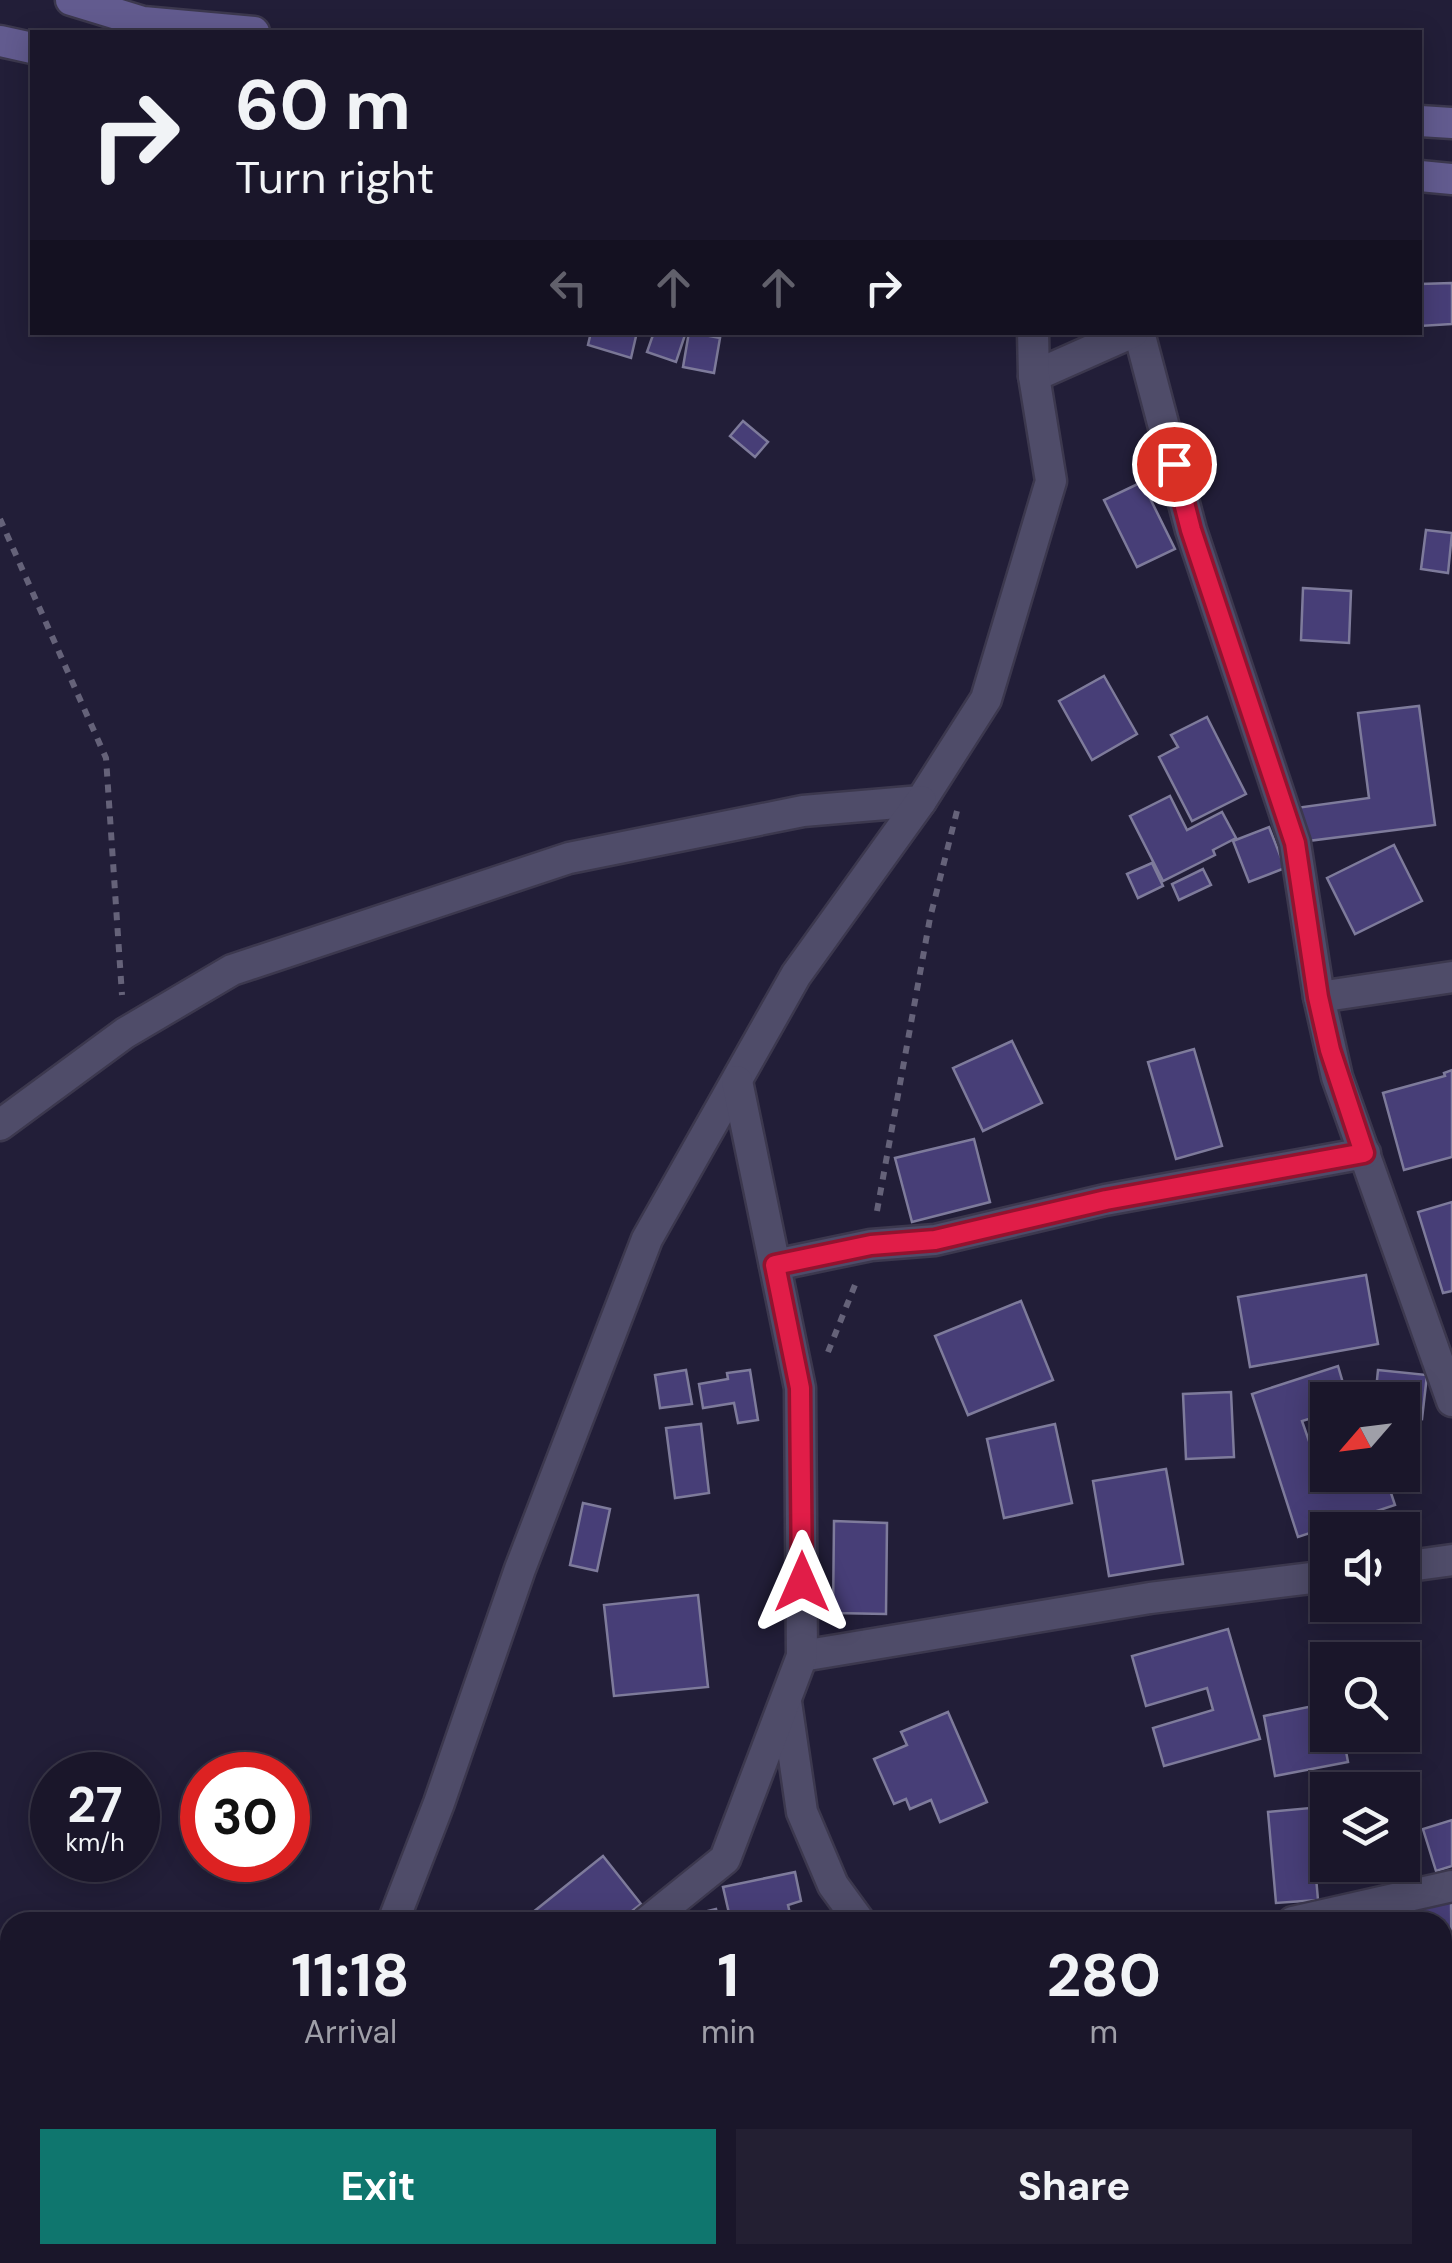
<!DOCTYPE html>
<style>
:root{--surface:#1a162a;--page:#231f32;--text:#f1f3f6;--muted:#9f9fa8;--line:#383547;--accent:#0f766e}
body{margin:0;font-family:"DM Sans",sans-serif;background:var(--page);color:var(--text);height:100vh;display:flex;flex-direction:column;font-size:38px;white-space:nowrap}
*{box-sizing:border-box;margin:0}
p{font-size:32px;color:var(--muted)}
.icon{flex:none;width:55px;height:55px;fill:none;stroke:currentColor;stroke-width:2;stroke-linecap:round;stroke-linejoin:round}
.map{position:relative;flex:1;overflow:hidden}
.panel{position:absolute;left:0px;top:1912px;width:1452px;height:352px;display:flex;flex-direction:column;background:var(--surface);border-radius:30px 30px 0 0;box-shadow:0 5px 25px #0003,0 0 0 2px var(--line)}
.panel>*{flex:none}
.banner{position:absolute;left:30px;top:30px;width:1392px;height:305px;border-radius:0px;box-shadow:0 5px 25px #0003,0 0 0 2px var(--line);background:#1a162a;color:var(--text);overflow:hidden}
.needle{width:65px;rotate:242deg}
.tools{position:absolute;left:1310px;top:1382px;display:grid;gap:20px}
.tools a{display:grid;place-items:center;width:110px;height:110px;border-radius:0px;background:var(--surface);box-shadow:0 5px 25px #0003,0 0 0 2px var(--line);font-size:50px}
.speed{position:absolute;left:30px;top:1752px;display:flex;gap:20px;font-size:50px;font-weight:700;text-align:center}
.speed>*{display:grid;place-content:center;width:130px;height:130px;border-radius:50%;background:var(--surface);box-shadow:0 5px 25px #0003,0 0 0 2px var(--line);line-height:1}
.speed small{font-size:25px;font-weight:400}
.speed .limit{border:15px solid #d22;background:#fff;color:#111}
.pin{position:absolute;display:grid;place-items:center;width:85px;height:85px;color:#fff;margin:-42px;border:5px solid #fff;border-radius:50%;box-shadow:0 2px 10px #0007}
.me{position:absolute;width:110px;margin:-55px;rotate:0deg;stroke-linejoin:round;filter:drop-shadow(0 0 8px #0008)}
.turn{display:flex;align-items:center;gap:35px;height:210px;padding:0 40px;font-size:45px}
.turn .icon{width:130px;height:130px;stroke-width:2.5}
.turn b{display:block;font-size:70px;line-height:85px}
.lanes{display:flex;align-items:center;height:95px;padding:0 40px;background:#0003;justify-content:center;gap:50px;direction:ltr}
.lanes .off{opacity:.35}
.eta{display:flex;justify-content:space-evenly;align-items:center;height:170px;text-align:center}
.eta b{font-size:60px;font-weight:700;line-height:70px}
.cta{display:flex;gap:20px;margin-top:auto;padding:20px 40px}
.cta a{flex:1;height:115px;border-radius:0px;background:var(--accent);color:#fff;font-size:40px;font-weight:700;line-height:115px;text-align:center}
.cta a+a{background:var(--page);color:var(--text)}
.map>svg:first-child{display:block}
.building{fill:#473e77;stroke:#7e7b9b;stroke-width:2.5}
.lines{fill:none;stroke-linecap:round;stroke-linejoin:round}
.street-casing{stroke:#3c384e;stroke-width:35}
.secondary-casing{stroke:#3c384e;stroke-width:35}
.path{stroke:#656279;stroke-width:6;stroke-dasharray:8 8;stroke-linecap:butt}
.street{stroke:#4f4c69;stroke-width:30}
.secondary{stroke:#625b8f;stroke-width:30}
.route-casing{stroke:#92132f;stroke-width:25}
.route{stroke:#e11d48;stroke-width:18}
</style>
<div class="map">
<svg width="1452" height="2263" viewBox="0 0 1452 2263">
<rect width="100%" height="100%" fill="#221e38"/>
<!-- building -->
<g class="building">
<polygon points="1452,283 1452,324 1420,326 1420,284"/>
<polygon points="591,332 637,332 631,358 588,345"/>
<polygon points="654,332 686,332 676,362 647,352"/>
<polygon points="689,332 720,338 714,373 683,367"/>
<polygon points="743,421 768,442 755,457 730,436"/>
<polygon points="1142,482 1175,549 1137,567 1104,500"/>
<polygon points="1426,530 1452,533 1448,573 1421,569"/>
<polygon points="1303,588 1351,591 1349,643 1301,640"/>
<polygon points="1104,676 1137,734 1092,760 1059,701"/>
<polygon points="1419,706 1435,825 1300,842 1296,808 1369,798 1358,713"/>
<polygon points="1207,717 1246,794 1192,821 1159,757 1178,747 1171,735"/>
<polygon points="1170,796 1187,830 1222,812 1236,838 1213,850 1215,855 1163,881 1130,816"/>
<polygon points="1269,827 1285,868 1249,882 1233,841"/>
<polygon points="1394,845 1422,901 1355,934 1327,878"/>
<polygon points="1152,863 1163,886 1138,898 1127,874"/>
<polygon points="1203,869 1211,885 1179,900 1172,884"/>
<polygon points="1012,1041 1042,1103 983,1131 953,1068"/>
<polygon points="1194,1049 1222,1146 1176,1159 1148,1062"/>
<polygon points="1452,1070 1452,1157 1404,1170 1383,1093 1445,1076 1444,1073"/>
<polygon points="974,1139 990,1202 912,1222 895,1158"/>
<polygon points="1452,1202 1452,1291 1443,1293 1418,1212"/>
<polygon points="1366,1275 1378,1344 1250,1367 1238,1297"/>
<polygon points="1021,1301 1053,1380 968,1415 935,1336"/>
<polygon points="1338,1366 1348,1400 1328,1400 1328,1413 1302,1421 1310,1444 1328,1438 1328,1475 1385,1475 1395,1505 1298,1537 1252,1394"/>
<polygon points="686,1370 692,1404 660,1408 655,1375"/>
<polygon points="750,1370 758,1420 738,1423 734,1403 703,1408 699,1384 728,1379 727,1373"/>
<polygon points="1378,1370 1427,1375 1422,1419 1402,1416 1402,1400 1375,1400"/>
<polygon points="1231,1392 1234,1457 1186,1459 1183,1394"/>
<polygon points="701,1424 709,1493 675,1498 666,1428"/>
<polygon points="1055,1424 1072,1503 1004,1518 987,1439"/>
<polygon points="1166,1469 1183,1564 1109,1576 1093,1481"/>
<polygon points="583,1503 610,1509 597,1571 570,1565"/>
<polygon points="834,1521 887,1523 886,1614 833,1613"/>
<polygon points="698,1595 708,1687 614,1696 604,1605"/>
<polygon points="1228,1629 1260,1739 1164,1766 1153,1728 1213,1710 1207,1688 1146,1706 1132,1656"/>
<polygon points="1328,1703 1328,1735 1343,1735 1348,1762 1275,1776 1264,1716"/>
<polygon points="948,1712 987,1802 940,1822 931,1800 910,1809 906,1799 894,1804 874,1759 907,1745 901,1732"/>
<polygon points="1310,1808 1318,1900 1276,1903 1268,1812"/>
<polygon points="1452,1820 1452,1866 1436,1871 1423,1829"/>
<polygon points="603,1856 641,1904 618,1922 540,1922 532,1913"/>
<polygon points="795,1872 801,1901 788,1905 792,1922 731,1922 723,1887"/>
<polygon points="1451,1902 1452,2001 1442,2003 1442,1922 1411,1922 1409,1911"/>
<polygon points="716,1909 719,1922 662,1922"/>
<polygon points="615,2255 680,2255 681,2263 616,2263"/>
<polygon points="989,2255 1071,2255 1074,2263 992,2263"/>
</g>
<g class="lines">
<defs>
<g id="street">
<polyline points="1139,332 1191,530 1295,843 1319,997 1337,1077 1452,1401"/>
<polyline points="1034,376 1133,332"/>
<polyline points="1319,997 1452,977"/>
<polyline points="0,1125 125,1033 232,970 569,858 803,811 921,801 986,699 1051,481 1034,376 1033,332"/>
<polyline points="775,1265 871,1245 935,1240 1105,1200 1365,1153"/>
<polyline points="1402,1567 1452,1560"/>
<polyline points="802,1656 1150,1598 1328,1576"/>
<polyline points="786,1702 802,1812 833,1885 860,1922"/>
<polyline points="393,1922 439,1803 520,1569 647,1239 796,975 921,801"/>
<polyline points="647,1922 725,1859 802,1656 800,1388 737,1081"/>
<polyline points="1293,1922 1452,1886"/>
<polyline points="1442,2215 1452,2208"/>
<polyline points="258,2263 261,2255"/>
<polyline points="576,2263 577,2255"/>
<polyline points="1366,2263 1375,2262 1385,2255"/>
</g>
<g id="secondary">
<polyline points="71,0 143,22 254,32"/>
<polyline points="0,41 32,48"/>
<polyline points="1420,121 1452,123"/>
<polyline points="1420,176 1452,179"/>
</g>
</defs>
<!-- street casing -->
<use href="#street" class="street-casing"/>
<!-- secondary casing -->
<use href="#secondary" class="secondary-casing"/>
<!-- path -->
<g class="path">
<polyline points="0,519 106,758 122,995"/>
<polyline points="877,1211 930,918 957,811"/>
<polyline points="828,1352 857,1280"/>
</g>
<!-- street -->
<use href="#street" class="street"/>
<!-- secondary -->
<use href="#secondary" class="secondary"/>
</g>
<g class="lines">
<defs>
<polyline id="route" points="802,1582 800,1388 775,1265 871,1245 935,1240 1106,1200 1364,1153 1330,1050 1318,997 1295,843 1191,530 1174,464"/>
</defs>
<!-- route casing -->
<use href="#route" class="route-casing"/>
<!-- route -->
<use href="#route" class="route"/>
</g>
</svg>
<div class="tools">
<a><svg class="needle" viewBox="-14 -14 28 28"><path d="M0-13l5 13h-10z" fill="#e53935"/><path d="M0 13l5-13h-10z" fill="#9f9fa8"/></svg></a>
<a><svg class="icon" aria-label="sound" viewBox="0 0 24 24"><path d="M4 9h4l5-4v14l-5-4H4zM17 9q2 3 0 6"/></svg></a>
<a><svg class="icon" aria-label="search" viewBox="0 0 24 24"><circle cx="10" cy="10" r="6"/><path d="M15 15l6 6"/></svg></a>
<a><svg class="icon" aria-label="layers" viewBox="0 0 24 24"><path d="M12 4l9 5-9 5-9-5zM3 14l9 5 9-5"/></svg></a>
</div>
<div class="speed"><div>27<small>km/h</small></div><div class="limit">30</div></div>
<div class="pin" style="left:1174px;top:464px;background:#d93025"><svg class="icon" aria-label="arrive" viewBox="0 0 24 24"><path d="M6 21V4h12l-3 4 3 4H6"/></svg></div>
<svg class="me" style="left:802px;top:1582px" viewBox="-20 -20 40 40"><path d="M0-17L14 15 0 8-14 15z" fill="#e11d48" stroke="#fff" stroke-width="4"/></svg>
<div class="banner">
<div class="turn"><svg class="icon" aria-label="right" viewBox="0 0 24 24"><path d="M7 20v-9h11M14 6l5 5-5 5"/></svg><div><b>60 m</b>Turn right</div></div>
<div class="lanes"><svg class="icon off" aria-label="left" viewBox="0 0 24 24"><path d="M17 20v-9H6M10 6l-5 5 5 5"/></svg><svg class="icon off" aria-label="ahead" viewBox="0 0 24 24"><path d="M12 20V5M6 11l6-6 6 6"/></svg><svg class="icon off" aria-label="ahead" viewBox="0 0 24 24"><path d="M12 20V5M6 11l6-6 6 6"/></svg><svg class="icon" aria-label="right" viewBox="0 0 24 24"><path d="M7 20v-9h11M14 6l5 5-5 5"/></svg></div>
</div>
<section class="panel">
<div class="eta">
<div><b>11:18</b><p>Arrival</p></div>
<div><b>1</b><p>min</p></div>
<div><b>280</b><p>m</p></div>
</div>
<div class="cta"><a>Exit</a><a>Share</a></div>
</section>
</div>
